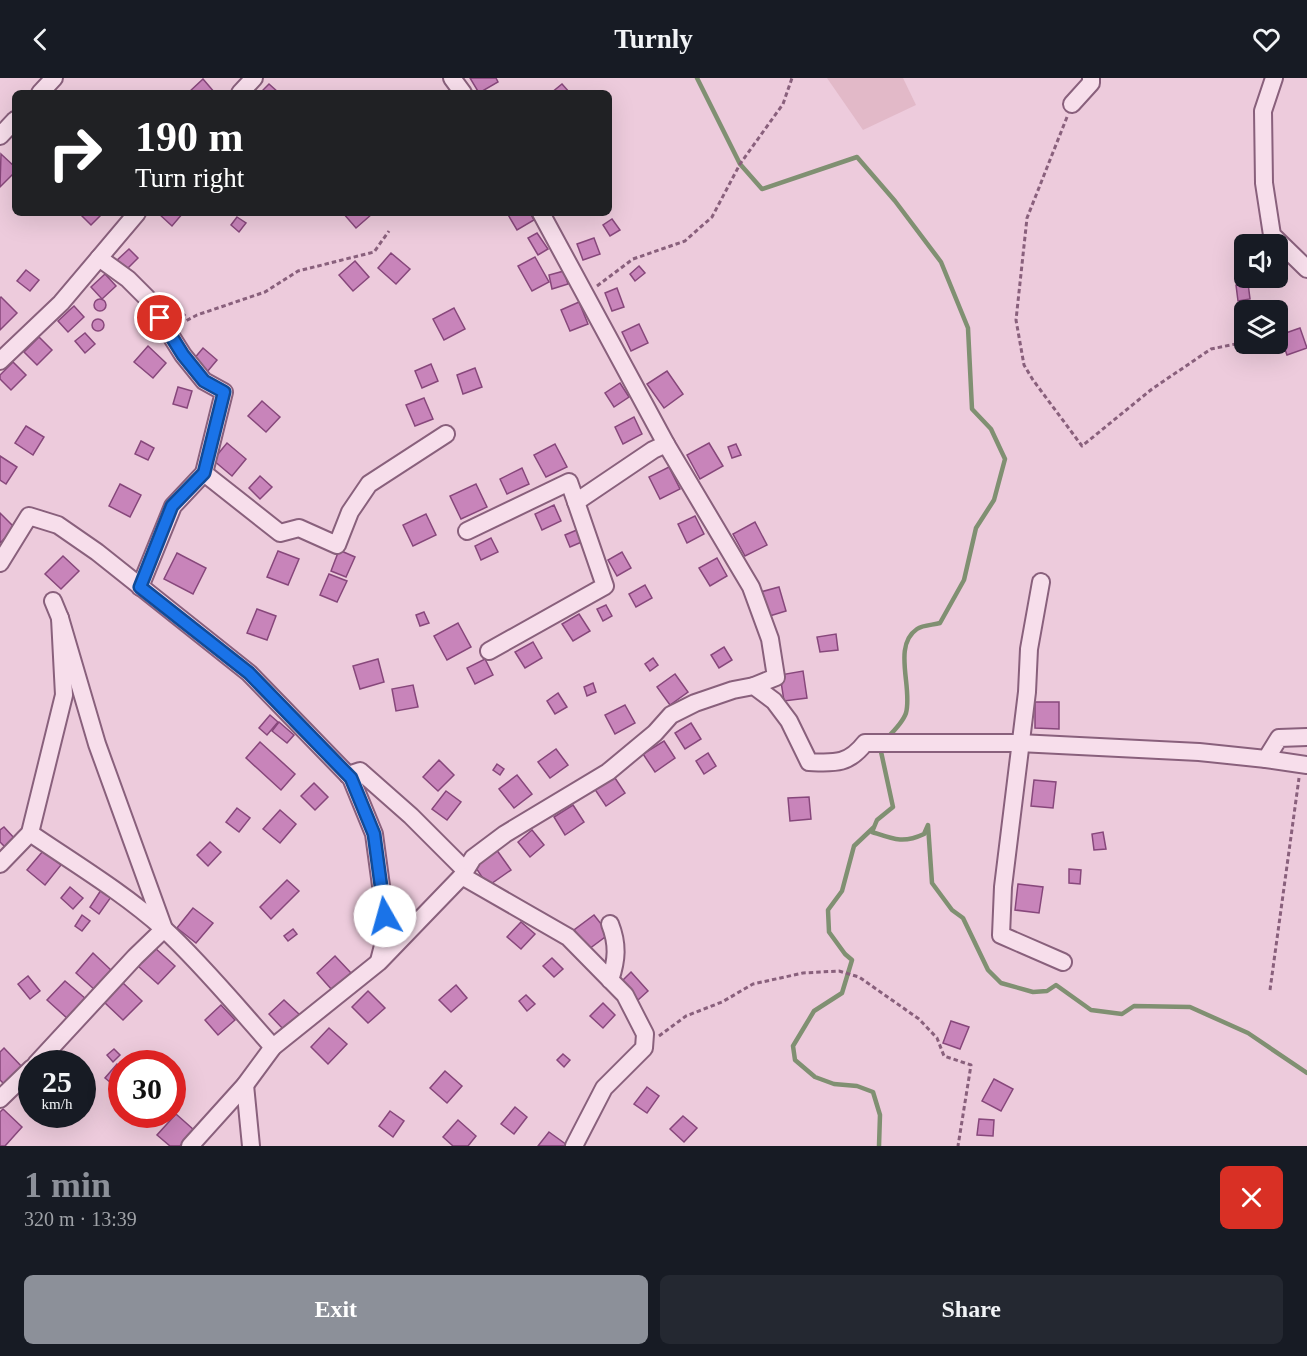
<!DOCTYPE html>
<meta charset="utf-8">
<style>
:root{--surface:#171b24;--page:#242831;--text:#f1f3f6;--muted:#9ea1a6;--accent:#8c9099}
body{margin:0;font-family:"Times New Roman",serif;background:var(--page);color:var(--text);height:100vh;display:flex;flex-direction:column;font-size:22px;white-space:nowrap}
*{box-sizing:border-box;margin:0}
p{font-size:20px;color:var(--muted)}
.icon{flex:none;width:33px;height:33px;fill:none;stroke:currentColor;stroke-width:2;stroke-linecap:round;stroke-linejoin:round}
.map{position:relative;height:1068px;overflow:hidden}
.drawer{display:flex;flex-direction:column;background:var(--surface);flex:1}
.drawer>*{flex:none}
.hud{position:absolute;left:12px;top:12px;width:600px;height:126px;border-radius:9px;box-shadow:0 6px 24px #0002;background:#202124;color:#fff;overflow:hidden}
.fabs{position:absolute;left:1234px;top:156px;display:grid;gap:12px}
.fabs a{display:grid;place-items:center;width:54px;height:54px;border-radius:9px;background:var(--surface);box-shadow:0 6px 24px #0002;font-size:30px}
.speed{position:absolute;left:18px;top:972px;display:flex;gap:12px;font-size:30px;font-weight:700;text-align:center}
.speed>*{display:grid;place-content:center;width:78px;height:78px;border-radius:50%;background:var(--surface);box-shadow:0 6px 24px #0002;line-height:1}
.speed small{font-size:15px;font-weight:400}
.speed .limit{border:9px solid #d22;background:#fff;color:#111}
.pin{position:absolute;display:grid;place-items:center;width:51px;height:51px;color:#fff;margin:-26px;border:3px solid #fff;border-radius:50%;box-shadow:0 2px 6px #0007}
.me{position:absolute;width:66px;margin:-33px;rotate:353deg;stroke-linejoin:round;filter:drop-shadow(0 0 4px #0008)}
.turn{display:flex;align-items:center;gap:21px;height:126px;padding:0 24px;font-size:27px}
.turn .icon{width:78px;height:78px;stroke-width:2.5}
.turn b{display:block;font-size:42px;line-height:51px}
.round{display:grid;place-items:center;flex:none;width:63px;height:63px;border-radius:9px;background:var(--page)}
.headline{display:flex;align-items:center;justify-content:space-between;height:102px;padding:0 24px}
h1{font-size:36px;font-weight:700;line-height:45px;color:var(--accent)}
.cta{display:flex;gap:12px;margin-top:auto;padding:12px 24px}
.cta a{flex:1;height:69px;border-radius:9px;background:var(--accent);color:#fff;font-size:24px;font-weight:700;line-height:69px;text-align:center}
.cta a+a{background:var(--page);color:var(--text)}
header{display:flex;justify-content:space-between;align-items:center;height:78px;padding:0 24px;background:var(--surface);font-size:27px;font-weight:700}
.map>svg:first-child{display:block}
.farmland{fill:#e2b9c8}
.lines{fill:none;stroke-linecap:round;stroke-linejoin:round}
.stream{stroke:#809072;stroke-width:4.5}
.building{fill:#c884ba;stroke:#87477b;stroke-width:1.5}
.minor-casing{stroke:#89607c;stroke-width:20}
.path{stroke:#89607c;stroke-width:3;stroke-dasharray:4.5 3;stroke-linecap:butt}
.minor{stroke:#f7deeb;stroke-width:16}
.route-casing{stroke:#114b97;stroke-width:15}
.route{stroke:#1a73e8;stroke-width:10}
</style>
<header><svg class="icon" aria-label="back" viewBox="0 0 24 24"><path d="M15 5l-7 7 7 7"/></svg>Turnly<svg class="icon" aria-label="heart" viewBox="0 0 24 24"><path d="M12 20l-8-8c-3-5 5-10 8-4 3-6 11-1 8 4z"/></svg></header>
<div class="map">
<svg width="1307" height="1068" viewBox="0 0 1307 1068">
<rect width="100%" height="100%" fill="#edcbdc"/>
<!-- farmland -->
<polygon class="farmland" points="827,0 903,0 916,27 863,52"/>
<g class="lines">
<!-- stream -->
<g class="stream">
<path d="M697 0 740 86 762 111 857 79 895 123 941 184 968 250 972 331 991 351 1005 381 994 422 976 450 964 502 940 545C933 547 923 547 917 551 892 568 913 610 906 635 903 644 894 653 887 660"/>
<path d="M880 669 893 729 877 742 872 754C893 761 903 766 924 756L928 747 932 805 952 832 963 840 988 892 1001 905 1033 914 1047 913 1056 907 1091 932 1122 936 1134 928 1190 929 1248 955 1307 995"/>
<polyline points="873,750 854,768 842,813 828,832 829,854 845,876 852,882 842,915 814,933 793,968 795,982 815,999 834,1006 857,1008 873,1014 880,1037 879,1068"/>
</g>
</g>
<!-- building -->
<g class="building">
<polygon points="470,0 496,0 498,4 479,15"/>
<polygon points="203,1 215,15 188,15"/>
<polygon points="269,6 279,15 261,14"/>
<polygon points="562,6 570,15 551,15"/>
<polygon points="1,76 15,89 15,94 0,109"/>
<polygon points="79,135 103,135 91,147"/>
<polygon points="158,135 183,135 172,148"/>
<polygon points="343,135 371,135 372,136 356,150"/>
<polygon points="507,135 530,135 534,142 517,152"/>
<polygon points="237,139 246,145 239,154 231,147"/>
<polygon points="612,141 620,152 610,158 603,147"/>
<polygon points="537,155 548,171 538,177 528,160"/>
<polygon points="594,160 600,176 583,182 577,166"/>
<polygon points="129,171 138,180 125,193 115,184"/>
<polygon points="391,175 410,191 396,206 378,190"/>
<polygon points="535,179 549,204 532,213 518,188"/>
<polygon points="355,183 369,199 353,213 339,197"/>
<polygon points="639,188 645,195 635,203 630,196"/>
<polygon points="26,192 39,202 30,213 17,203"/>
<polygon points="564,193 568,206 552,211 549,197"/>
<polygon points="105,196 116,208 102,221 91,209"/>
<polygon points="1248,205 1250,221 1238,223 1236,207"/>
<polygon points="617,210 624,229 612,233 605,215"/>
<polygon points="1,219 17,235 0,252 0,220"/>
<polygon points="169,219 185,237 174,247 158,228"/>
<circle cx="100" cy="227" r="6"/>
<polygon points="579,224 588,246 570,253 561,232"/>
<polygon points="74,228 84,239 68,254 58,243"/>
<polygon points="454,230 465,251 444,262 433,241"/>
<circle cx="98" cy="247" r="6"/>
<polygon points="639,246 648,265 631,273 622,254"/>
<polygon points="1300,250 1307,270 1287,277 1280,257"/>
<polygon points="85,255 95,266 85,275 75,263"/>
<polygon points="39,259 52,272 37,287 24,274"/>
<polygon points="148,268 166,285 153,300 134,284"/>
<polygon points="203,270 217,282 207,294 193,282"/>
<polygon points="13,284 26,297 11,312 0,301 0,297"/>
<polygon points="431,286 438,303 422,310 415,293"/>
<polygon points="475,290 482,309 463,316 457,297"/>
<polygon points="667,293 683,316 664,330 647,306"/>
<polygon points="620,305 629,319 614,329 605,315"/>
<polygon points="178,309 192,313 187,330 173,326"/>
<polygon points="424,320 433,341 415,348 406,327"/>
<polygon points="262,323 280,339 266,354 248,338"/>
<polygon points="634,339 642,356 623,366 615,349"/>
<polygon points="26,348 44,359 33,377 15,365"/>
<polygon points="141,363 154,370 148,382 135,376"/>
<polygon points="227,365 246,381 232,398 213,382"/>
<polygon points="709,365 723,388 700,401 687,377"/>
<polygon points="555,366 567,389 546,399 534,377"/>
<polygon points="736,366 741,377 732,380 728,369"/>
<polygon points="0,378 17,389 6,406 0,402"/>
<polygon points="669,389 680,411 660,421 649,399"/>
<polygon points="522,390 529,406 507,416 500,401"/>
<polygon points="260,398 272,409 260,421 249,410"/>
<polygon points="120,406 141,417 130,439 109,428"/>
<polygon points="476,406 487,429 461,441 450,418"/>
<polygon points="554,427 561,443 542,452 535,436"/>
<polygon points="0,435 15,450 0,465"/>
<polygon points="426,436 436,457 413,468 403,447"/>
<polygon points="695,438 704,456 687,465 678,446"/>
<polygon points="755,444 767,467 745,478 733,456"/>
<polygon points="579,451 584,463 570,469 565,457"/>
<polygon points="491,460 498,474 481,482 475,468"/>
<polygon points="339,472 355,479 346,499 331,493"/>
<polygon points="278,473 299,481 288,507 267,499"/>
<polygon points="622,474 631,490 617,498 608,482"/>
<polygon points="177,475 206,490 193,516 164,501"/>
<polygon points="63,478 79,493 61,511 45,496"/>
<polygon points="717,480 727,498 710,508 699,490"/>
<polygon points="329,496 347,503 337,524 320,517"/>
<polygon points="645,507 652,520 636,529 629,516"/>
<polygon points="779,509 786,533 763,540 757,515"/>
<polygon points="606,527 612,538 603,543 597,531"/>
<polygon points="257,531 276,538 267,562 247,555"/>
<polygon points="424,534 429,545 420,548 416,537"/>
<polygon points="579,536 590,553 573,563 562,546"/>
<polygon points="458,545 471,569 447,582 434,558"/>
<polygon points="836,556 838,572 820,574 817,559"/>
<polygon points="533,564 542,580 525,590 515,574"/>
<polygon points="724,569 732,582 719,590 711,577"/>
<polygon points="653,580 658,587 650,593 645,586"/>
<polygon points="378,581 384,604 360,611 353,588"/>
<polygon points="485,581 493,597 475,606 467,590"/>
<polygon points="803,593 807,620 784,623 780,597"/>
<polygon points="675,596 688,614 670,627 657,609"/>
<polygon points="593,605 596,614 587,618 584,609"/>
<polygon points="413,607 418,629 396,633 392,611"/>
<polygon points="558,615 567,629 555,636 547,623"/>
<polygon points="1035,624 1059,624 1059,651 1035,650"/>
<polygon points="625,627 635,645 615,656 605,637"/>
<polygon points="270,637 278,644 267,657 259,650"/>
<polygon points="279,644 294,657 287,665 272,653"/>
<polygon points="691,645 701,661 685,671 675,655"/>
<polygon points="664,663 675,680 655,694 643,676"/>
<polygon points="260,664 295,696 281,712 246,680"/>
<polygon points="556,671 568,687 550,700 538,684"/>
<polygon points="708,675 716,688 704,696 696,683"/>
<polygon points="439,682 454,697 438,713 423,699"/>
<polygon points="497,686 504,691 500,697 493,692"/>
<polygon points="517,697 532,716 514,730 499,711"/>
<polygon points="613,697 625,715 606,728 594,710"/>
<polygon points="1034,702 1056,704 1053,730 1031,728"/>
<polygon points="314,705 328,719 315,732 301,718"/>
<polygon points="446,713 461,724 447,742 432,731"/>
<polygon points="809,719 811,741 790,743 788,720"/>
<polygon points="573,727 584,744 565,757 554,739"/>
<polygon points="237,730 250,740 239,754 226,744"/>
<polygon points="280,732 296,746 280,765 263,751"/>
<polygon points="4,749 15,761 6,770 0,764 0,752"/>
<polygon points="532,752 544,767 530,779 518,764"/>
<polygon points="1103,754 1106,771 1094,772 1092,756"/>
<polygon points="210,764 221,774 208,788 197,777"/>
<polygon points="496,771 511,792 488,808 474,787"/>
<polygon points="43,773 61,787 45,807 27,792"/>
<polygon points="1069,791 1081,792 1080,806 1069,805"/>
<polygon points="287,802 299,813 271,841 260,829"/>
<polygon points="1018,806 1043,809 1039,835 1015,832"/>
<polygon points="70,809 83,820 73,831 61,820"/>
<polygon points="101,812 111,819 99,836 90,829"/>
<polygon points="193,830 213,845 196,865 177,850"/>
<polygon points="82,837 90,843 82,853 75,848"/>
<polygon points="594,837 609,856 589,871 574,852"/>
<polygon points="521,844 535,856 521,871 507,859"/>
<polygon points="293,851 297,856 288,863 284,858"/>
<polygon points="155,870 175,888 158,906 138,888"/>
<polygon points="93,875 112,893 95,912 76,895"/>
<polygon points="335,878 351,895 332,912 317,895"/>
<polygon points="552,880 563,891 554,899 543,888"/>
<polygon points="631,894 648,913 638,922 621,904"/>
<polygon points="28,898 40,913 30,921 18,906"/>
<polygon points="65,903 86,921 68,941 47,922"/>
<polygon points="123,905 142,923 123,942 104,924"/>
<polygon points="456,907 467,920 451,934 439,922"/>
<polygon points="368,913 385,930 368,945 352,929"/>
<polygon points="526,917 535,926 527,933 519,923"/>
<polygon points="284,922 300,937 284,952 269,936"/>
<polygon points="603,925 615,937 603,950 590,938"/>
<polygon points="221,927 235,942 218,957 205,942"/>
<polygon points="951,943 969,949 960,971 943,965"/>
<polygon points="329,950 347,966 328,986 311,969"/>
<polygon points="4,970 23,990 5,1007 0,1002 0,974"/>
<polygon points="114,971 120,977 113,984 107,977"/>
<polygon points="56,976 68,986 48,986"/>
<polygon points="563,976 570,982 564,989 557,982"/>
<polygon points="117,986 122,990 122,1014 105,1000"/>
<polygon points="445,993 462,1008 447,1025 430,1010"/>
<polygon points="994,1001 1013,1011 1001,1033 982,1023"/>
<polygon points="647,1009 659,1018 647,1035 634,1026"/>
<polygon points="515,1029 527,1039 514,1056 501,1046"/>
<polygon points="3,1031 22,1049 5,1068 0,1068 0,1034"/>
<polygon points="390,1033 404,1043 393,1059 379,1048"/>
<polygon points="176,1036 194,1052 180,1068 170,1068 157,1057"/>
<polygon points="683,1038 697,1050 684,1064 670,1051"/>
<polygon points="979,1041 994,1042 993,1058 977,1057"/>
<polygon points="458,1042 476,1058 468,1068 453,1068 443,1059"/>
<polygon points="549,1054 567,1067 566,1068 538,1068"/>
</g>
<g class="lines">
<defs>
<g id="minor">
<polyline points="452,0 463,15"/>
<polyline points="1274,0 1263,33 1264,105 1272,157 1307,191"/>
<polyline points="40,15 54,0"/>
<polyline points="240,15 254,0"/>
<polyline points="1072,26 1091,5 1091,0"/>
<polyline points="0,58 15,42"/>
<polyline points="99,180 128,201 147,220 183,277 204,303 224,314 204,395 173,428 140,509"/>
<polyline points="0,283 61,225 137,135"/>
<polyline points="666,366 751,509 770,561 776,599 754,608"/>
<polyline points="204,395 280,455 299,450 337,467 350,434 369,406 446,356"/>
<polyline points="467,453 569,404 576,424 653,372 666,366 541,135"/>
<polyline points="0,485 29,438 58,447 97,474 249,595 348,697 351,700 374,756 387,852 379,883"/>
<polyline points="1041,504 1029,571 1027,614 1003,809 1001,857 1063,884"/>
<polyline points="489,573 605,508 576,424"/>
<polyline points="1266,681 1307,687"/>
<polyline points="348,697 360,693 411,738 465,792"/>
<path d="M30 755C74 785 124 815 164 851 202 886 238 930 273 969"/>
<polyline points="0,786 30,755 64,617 60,540 53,523"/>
<path d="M462 798 473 780 505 756 608 694 655 655 671 637 695 625 733 612 754 608 774 623 789 643 809 684C834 685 848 687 865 665H1019L1199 674 1266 681 1279 660 1307 659"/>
<path d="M610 846C618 866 617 882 610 902"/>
<polyline points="36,986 135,879 164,851 97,666 60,540"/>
<polyline points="245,1007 251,1068"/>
<polyline points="0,1021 32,990"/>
<polyline points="190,1068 245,1007 273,969 379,884 462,798 568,859 625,917 645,956 644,970 604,1010 574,1068"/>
</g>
</defs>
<!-- minor casing -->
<use href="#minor" class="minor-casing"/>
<!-- path -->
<g class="path">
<polyline points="1067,39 1027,140 1016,242 1024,287 1033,302 1082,368 1152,311 1211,271 1245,264"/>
<polyline points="597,208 633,181 685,163 712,139 740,86 783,26 792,0"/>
<polyline points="180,246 197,237 265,214 298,193 374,174 389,153"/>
<polyline points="1270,912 1299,700"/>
<polyline points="659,958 686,938 722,924 753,906 803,895 839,893 859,899 919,941 937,960 944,978 971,987 958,1068"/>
</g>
<!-- minor -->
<use href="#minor" class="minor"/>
</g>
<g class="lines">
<defs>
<polyline id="route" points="160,240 183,277 204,303 224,314 204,395 172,428 140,509 249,595 351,700 374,756 385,838"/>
</defs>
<!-- route casing -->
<use href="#route" class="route-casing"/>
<!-- route -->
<use href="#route" class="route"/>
</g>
</svg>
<div class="fabs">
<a><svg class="icon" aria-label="sound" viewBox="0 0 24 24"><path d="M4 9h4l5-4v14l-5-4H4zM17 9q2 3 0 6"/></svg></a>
<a><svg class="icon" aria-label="layers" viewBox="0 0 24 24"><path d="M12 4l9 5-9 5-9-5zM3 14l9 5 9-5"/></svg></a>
</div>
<div class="speed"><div>25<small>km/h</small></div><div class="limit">30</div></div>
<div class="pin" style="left:160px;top:240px;background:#d93025"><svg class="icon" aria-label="arrive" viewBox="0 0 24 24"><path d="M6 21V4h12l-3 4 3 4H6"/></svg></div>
<svg class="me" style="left:385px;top:838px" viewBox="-20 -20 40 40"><circle r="19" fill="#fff"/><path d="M0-13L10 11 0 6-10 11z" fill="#1a73e8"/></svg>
<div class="hud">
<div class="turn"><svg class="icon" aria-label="right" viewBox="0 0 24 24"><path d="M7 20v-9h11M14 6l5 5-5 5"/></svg><div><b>190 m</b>Turn right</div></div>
</div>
</div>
<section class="drawer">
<div class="headline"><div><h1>1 min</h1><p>320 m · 13:39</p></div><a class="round" style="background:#d93025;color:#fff"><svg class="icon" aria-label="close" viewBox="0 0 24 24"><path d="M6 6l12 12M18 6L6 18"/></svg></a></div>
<div class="cta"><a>Exit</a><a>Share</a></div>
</section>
